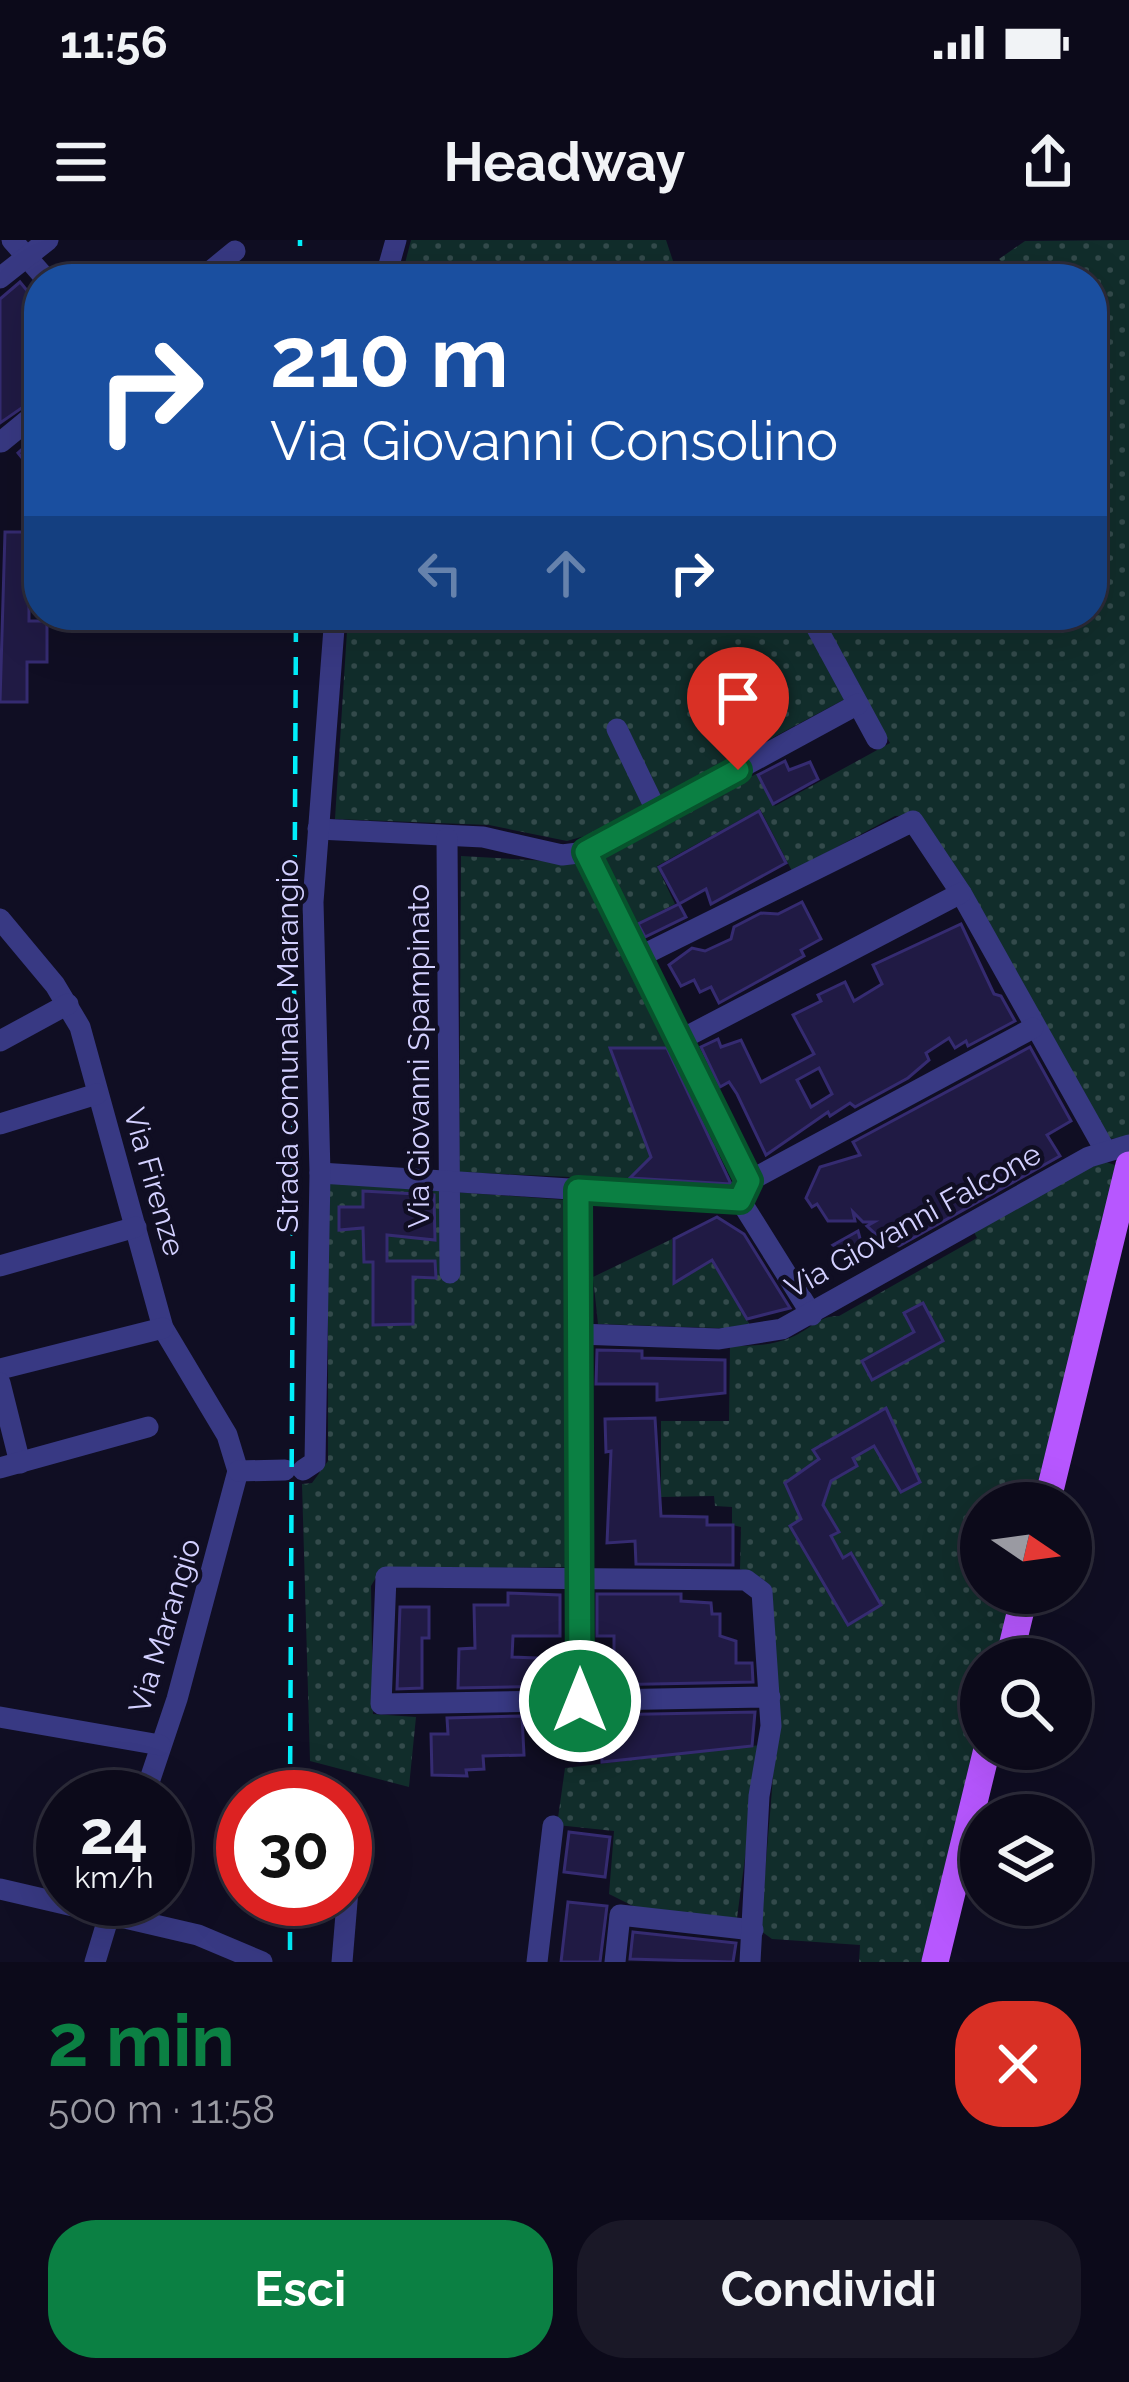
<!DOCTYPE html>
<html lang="it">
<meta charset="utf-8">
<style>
:root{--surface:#0c0a1a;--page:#1a1827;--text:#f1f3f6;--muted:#9a9aa2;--line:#2c2b39;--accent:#0b8043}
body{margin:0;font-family:Raleway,sans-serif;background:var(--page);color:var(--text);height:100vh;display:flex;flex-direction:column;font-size:45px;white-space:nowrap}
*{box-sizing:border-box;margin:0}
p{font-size:39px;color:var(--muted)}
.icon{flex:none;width:66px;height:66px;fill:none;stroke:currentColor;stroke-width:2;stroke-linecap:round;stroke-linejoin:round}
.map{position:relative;height:1722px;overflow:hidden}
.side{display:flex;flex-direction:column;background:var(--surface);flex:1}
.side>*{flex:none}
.top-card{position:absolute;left:24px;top:24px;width:1083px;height:366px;border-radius:48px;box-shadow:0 12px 48px #0002,0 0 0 3px var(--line);background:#1a4fa0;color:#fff;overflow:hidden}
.needle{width:78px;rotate:103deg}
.fabs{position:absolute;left:960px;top:1242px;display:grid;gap:24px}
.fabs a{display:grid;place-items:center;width:132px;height:132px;border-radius:50%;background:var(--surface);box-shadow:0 12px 48px #0002,0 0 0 3px var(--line);font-size:60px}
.speed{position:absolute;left:36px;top:1530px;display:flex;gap:24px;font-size:60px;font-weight:700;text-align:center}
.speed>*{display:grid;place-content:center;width:156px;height:156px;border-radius:50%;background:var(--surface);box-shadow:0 12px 48px #0002,0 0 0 3px var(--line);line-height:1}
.speed small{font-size:30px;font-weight:400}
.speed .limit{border:18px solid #d22;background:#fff;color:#111}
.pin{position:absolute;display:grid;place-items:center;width:102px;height:102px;color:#fff;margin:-123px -51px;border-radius:50% 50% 50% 0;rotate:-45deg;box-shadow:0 0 12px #0007}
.pin .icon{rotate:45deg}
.me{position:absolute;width:132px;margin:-66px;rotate:0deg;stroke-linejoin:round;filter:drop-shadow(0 0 9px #0008)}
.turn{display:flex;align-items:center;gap:42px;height:252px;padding:0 48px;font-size:54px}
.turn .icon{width:156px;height:156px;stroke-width:2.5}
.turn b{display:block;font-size:84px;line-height:102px}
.lanes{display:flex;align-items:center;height:114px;padding:0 48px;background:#0003;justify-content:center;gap:60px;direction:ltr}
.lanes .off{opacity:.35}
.round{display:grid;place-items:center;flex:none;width:126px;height:126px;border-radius:48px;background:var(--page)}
.overview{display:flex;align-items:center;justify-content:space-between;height:204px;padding:0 48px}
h1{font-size:72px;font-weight:700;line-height:90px;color:var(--accent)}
.cta{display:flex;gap:24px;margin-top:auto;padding:24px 48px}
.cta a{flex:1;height:138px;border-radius:48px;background:var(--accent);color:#fff;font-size:48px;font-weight:700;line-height:138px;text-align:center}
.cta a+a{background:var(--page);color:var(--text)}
.status{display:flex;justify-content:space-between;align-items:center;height:84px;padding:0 60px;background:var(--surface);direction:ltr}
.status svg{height:33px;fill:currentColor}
header{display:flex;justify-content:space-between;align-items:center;height:156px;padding:0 48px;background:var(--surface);font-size:54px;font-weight:700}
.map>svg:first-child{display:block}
.grass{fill:url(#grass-dots)}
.building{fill:#201a44;stroke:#352b71;stroke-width:3;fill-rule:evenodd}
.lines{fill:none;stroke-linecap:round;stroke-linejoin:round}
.minor{stroke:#383983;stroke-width:21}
.major{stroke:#b757ff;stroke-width:27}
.rail{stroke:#00effb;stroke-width:4.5;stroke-dasharray:18 15;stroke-linecap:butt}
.route-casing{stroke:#07532c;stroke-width:30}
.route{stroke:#0b8043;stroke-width:21}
.labels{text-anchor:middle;stroke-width:9;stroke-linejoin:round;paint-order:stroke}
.street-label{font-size:30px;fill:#d3d0ff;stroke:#100e23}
</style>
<div class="status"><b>11:56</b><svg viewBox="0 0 49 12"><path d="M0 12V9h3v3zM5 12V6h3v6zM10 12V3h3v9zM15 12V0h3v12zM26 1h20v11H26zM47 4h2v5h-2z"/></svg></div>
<header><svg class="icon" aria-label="menu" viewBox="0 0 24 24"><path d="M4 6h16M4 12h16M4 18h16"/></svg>Headway<svg class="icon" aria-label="share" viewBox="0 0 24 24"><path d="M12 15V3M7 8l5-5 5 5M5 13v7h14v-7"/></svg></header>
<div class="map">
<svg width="1129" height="1722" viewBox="0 0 1129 1722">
<defs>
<pattern id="grass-dots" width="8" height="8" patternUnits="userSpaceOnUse" patternTransform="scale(3)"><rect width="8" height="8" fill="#112d2b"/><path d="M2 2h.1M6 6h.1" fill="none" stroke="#334a4b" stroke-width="1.8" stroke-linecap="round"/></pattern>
</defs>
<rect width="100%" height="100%" fill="#100e23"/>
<!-- grass -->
<g class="grass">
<polygon points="411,0 666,0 679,39 401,39"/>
<polygon points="1129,0 1129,896 1110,899 915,575 895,576 792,631 760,569 657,626 675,664 635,684 604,616 756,534 775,566 890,503 821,375 1092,375 1092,39 1015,39 999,19 1025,1"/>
<polygon points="348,375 802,375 845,459 595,593 567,601 489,585 335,579"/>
<polygon points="461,616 582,623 600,650 732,944 459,932"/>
<path d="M1100 920 1118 926 1036 1263H981V1353H1013L997 1419H981V1485L922 1722H859L860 1705 772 1699 761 1691C767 1577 787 1465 769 1352L763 1339 740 1329 741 1287 732 1285V1267L715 1266 714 1256 661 1257V1181H729L730 1106C751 1106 772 1106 792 1097 809 1090 820 1075 839 1076L977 998 973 990Z"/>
<polygon points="328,943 566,960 571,1327 381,1329 371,1346 373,1474 416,1477 409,1547 310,1521 302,1244 312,1243 328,1221"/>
<polygon points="672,999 673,1044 711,1021 750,1085 746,1089 598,1084 593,1037"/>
<polygon points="760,1505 737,1678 637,1668 609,1654 614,1591 557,1585 565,1528"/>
</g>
<!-- building -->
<g class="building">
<polygon points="20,42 39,65 39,124 29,133 39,156 0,183 0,59"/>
<polygon points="39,194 39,239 18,213"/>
<polygon points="5,292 39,292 39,335 29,335 29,381 47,381 47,422 27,422 27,462 0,462"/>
<polygon points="785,521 789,530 810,522 818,539 773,564 758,535"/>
<polygon points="759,571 786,623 711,664 706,649 679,664 659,627"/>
<polygon points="802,662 821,699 801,710 804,716 719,763 711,747 700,752 694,740 681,746 669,725 692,708 705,711 731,699 734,687 761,673 778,674"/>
<polygon points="679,664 686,677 645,697 638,684"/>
<path d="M961 684 994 754 1001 756 1015 781 968 806 966 801 955 808 949 798 926 813 929 820 908 838 855 867 850 863 830 876 828 872 766 915 737 854 729 842 720 847 701 807 718 799 721 807 741 800 761 842 814 814 793 775 821 761 818 755 845 742 854 761 882 744 873 725ZM819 828 832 854 811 867 797 840Z"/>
<polygon points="1030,807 1071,881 1047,895 1060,916 899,1006 885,1003 867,986 874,982 863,982 853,972 855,981 828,981 817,964 812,967 806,958 820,927 860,915 853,902"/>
<polygon points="610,808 667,808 731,944 630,938 651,917"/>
<polygon points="363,951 434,955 435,1000 387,995 387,1021 435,1021 436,1038 413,1037 413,1084 373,1085 373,1022 364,1022 363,988 339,990 339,967 363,967"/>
<polygon points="717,977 744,994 790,1068 747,1079 712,1020 674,1043 674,999"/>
<polygon points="858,991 865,1017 854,1023 833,1005"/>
<polygon points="923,1063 943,1101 872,1140 862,1121 914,1092 904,1073"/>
<polygon points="597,1110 642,1111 642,1118 725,1120 725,1153 657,1160 657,1144 596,1144"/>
<polygon points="886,1168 920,1242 901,1252 874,1206 853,1218 857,1226 831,1241 823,1265 839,1292 831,1296 843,1318 851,1313 881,1365 848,1385 790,1286 801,1279 785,1243 819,1219 813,1210"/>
<polygon points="655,1178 661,1276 707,1277 707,1285 733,1285 733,1325 636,1324 635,1301 607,1303 611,1211 606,1212 605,1179"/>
<polygon points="508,1353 560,1355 560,1396 513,1396 512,1417 562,1419 562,1446 458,1448 459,1409 475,1408 474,1365 508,1365"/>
<polygon points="597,1354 681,1354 681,1361 711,1363 712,1374 720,1374 720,1396 736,1401 736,1423 752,1423 753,1442 602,1445 601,1420 614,1421 614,1396 597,1396"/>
<polygon points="400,1367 429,1367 429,1398 422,1398 422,1448 397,1449"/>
<polygon points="755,1472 752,1506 602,1522 600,1475"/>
<polygon points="522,1476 524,1515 483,1516 484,1529 466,1530 467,1536 432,1535 431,1494 448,1494 447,1478"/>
<polygon points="569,1592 610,1597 605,1637 564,1632"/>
<polygon points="568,1662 607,1666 600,1722 561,1722"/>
<polygon points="633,1692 736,1703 733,1722 630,1719"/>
</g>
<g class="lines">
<!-- minor -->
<g class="minor">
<polyline points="12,0 46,39"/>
<polyline points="0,38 48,0"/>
<polyline points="201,39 235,11"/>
<polyline points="385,39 396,0"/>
<polyline points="1,202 39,171"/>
<polyline points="812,379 877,499"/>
<polyline points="617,489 658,574"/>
<polyline points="318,589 483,597 562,615 586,612 858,464"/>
<polyline points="447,598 450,1033"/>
<polyline points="586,612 749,941 740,960 812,1075"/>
<polyline points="0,679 55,745 80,787 163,1088 227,1195 238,1231 177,1459 144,1557"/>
<polyline points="639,717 913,581 961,653 1105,910"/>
<polyline points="680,800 961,653"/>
<polyline points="0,801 68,764"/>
<polyline points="0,884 97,854"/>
<polyline points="320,933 740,960"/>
<polyline points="749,941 1033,788"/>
<polyline points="578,950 580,1512"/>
<polyline points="0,1026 136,987"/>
<polyline points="578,1094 719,1099 782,1089 1089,917 1129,905"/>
<polyline points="0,1129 163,1088"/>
<polyline points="0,1143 20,1223"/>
<polyline points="0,1228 148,1187"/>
<polyline points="303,1230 315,1222 320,933 313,662 335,375"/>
<polyline points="238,1231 285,1230"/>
<polyline points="0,1477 160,1505"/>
<polyline points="0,1649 198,1695 262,1722"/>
<polyline points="95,1722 114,1659"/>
<polyline points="342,1722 350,1626"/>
<polyline points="537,1722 553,1586"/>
<polyline points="615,1722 620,1675 753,1690"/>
<polyline points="750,1722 759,1556 771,1486 762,1352 746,1340 386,1337 381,1464 770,1457"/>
</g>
<!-- major -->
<g class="major">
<polyline points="1047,1263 1129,925"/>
<polyline points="1009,1419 1025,1353"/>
<polyline points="935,1722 987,1509"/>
</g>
<!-- rail -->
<g class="rail">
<polyline points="300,39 300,0"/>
<polyline points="290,1557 296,375"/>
<polyline points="290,1659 290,1722"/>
</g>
</g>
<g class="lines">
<defs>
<polyline id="route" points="580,1461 578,950 740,960 749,941 586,612 738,530"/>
</defs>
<!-- route casing -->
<use href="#route" class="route-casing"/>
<!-- route -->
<use href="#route" class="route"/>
</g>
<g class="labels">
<!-- street labels -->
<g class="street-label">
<text transform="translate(288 806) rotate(-90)" y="10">Strada comunale Marangio</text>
<text transform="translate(419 816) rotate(-90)" y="10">Via Giovanni Spampinato</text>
<text transform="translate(154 942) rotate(74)" y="10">Via Firenze</text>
<text transform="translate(913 981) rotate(-29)" y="10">Via Giovanni Falcone</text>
<text transform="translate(165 1386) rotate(-73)" y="10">Via Marangio</text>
</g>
</g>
</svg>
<div class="fabs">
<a><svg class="needle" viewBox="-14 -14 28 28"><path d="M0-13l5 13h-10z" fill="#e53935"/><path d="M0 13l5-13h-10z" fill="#9a9aa2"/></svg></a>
<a><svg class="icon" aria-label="search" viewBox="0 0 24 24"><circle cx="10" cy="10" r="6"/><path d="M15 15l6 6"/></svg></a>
<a><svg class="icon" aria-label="layers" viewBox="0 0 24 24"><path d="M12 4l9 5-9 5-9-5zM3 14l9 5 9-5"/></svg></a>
</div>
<div class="speed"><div>24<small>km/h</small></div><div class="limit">30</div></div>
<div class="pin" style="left:738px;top:530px;background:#d93025"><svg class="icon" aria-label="arrive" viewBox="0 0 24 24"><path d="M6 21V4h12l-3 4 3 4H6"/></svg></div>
<svg class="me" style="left:580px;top:1461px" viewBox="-20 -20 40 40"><circle r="17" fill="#0b8043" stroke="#fff" stroke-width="3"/><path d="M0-11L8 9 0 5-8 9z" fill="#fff"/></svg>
<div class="top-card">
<div class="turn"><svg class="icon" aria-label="right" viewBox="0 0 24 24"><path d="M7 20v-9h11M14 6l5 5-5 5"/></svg><div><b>210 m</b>Via Giovanni Consolino</div></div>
<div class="lanes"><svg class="icon off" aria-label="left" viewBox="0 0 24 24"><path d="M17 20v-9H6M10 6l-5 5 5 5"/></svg><svg class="icon off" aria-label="ahead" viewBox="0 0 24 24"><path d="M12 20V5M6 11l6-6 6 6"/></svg><svg class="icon" aria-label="right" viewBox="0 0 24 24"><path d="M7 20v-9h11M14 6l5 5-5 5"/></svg></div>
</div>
</div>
<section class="side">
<div class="overview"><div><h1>2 min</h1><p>500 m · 11:58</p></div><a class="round" style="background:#d93025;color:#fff"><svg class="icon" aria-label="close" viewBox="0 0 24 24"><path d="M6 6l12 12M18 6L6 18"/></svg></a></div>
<div class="cta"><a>Esci</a><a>Condividi</a></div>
</section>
